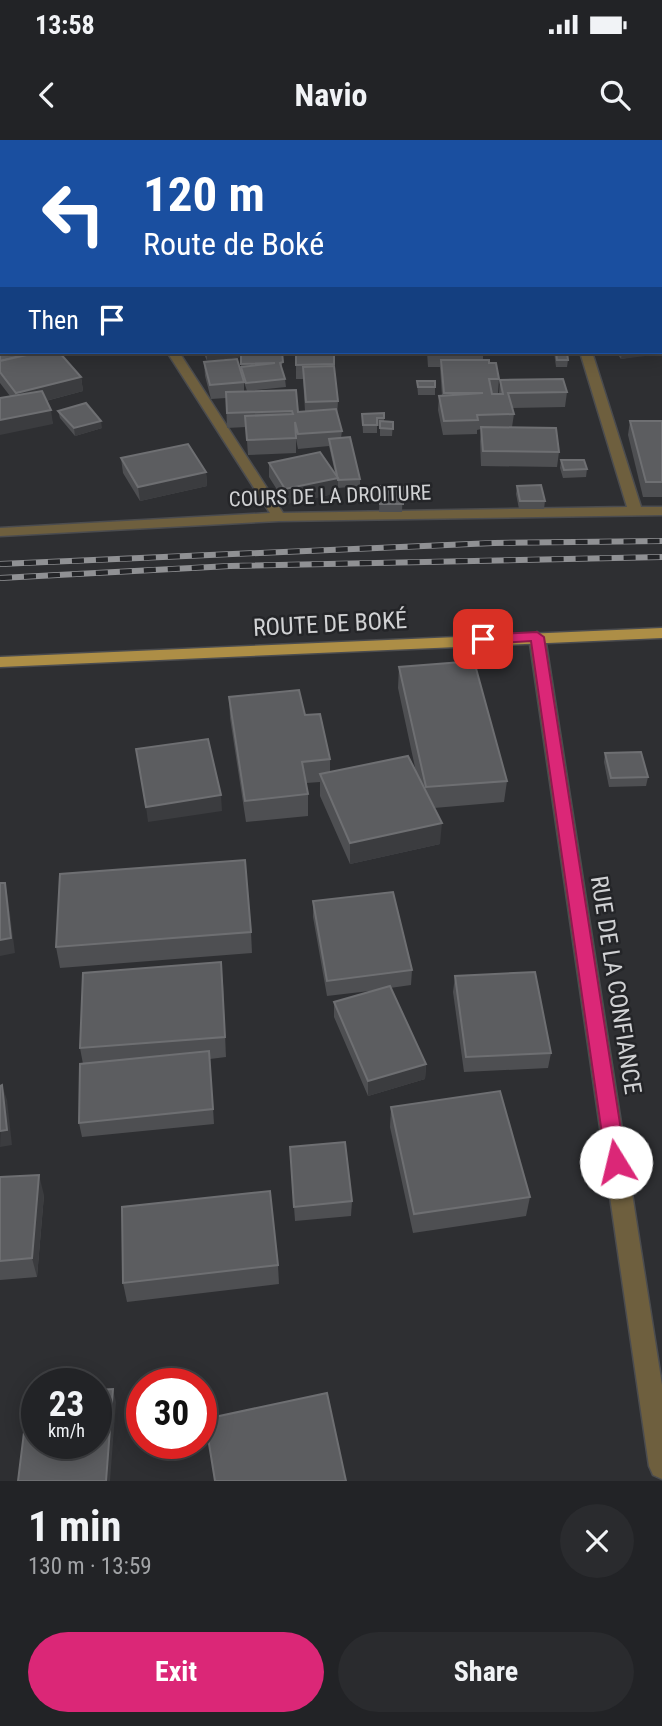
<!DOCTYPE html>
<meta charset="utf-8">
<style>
:root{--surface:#222326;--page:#2a2b2e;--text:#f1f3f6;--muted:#a2a4a7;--line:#3f4043;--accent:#db2777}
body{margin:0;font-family:"Roboto Condensed",sans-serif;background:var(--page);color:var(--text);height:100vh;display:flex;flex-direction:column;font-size:26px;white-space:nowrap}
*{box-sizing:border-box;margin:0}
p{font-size:23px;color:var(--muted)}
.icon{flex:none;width:38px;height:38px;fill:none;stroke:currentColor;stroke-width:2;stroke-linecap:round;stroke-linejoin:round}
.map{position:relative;height:1341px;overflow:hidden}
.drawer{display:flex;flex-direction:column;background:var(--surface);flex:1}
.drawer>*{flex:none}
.guide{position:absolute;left:0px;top:0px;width:663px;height:214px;box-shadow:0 4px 18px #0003,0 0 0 2px var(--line);background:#1a4fa0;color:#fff;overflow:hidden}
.speed{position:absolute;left:21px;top:1228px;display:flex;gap:14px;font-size:35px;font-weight:700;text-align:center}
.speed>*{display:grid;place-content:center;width:91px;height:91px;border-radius:50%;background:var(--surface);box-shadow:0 4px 18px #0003,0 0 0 2px var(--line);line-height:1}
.speed small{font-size:18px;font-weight:400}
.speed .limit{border:10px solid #d22;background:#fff;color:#111}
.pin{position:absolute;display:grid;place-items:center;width:60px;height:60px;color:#fff;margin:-30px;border-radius:14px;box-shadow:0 4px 10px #0006}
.me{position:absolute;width:77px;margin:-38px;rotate:351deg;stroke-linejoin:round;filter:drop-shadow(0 0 5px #0008)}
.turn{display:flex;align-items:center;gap:24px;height:147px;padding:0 28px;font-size:32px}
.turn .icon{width:91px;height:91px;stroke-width:2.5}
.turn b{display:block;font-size:49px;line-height:60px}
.then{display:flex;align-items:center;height:66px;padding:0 28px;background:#0003;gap:14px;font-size:26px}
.round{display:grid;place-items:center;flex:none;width:74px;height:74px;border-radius:37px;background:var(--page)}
.headline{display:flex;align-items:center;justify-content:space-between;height:119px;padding:0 28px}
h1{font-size:42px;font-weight:700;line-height:52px}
.button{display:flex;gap:14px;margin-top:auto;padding:14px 28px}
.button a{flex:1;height:80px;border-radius:42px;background:var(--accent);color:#fff;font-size:28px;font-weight:700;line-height:80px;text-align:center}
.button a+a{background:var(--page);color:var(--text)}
.status{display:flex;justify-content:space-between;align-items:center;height:49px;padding:0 35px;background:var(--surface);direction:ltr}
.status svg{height:19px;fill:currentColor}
header{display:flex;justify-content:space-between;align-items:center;height:91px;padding:0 28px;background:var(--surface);font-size:32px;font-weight:700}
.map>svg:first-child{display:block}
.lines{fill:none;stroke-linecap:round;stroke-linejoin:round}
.street-casing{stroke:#4b4c4f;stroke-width:3}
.primary-casing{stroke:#4b4c4f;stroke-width:3}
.street{fill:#6e5f3e;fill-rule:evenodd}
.primary{fill:#ad8e46;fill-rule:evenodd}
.rail-casing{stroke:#909194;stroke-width:6}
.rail{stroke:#242528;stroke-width:4.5;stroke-dasharray:12;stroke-linecap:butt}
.wall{fill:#4e4f52}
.shaded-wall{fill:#3b3c3f}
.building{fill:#5c5d60;stroke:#6e6f72;stroke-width:2}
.route{fill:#db2777;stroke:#8e194d;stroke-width:2}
.labels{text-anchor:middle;stroke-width:5;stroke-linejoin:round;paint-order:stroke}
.far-street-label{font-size:21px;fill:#d1d2d4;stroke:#242528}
.street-label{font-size:24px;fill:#d1d2d4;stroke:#242528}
</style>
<div class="status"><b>13:58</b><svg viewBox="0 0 49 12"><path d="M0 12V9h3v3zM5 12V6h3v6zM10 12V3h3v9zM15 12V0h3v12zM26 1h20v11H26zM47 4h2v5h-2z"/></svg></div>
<header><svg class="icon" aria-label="back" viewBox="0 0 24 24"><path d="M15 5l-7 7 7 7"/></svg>Navio<svg class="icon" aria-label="search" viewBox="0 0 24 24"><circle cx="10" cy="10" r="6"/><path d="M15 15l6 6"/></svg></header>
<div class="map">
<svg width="662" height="1341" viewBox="0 0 662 1341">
<rect width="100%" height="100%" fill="#2e2f32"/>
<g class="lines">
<defs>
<g id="street">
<polygon points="168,0 179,0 167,2"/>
<polygon points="425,0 436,0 437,2 427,2"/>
<rect x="0" y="79" width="2" height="6"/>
<polygon points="167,212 179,212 283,373 627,367 580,212 592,212 641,367 662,367 662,375 279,381 0,396 0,388 270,373"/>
<polygon points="537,492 545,497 662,1245 662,1339 653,1335 649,1326 529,497"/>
</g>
<polygon id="primary" points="662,488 662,498 0,527 0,517"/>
</defs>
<!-- street casing -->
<use href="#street" class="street-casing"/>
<!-- primary casing -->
<use href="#primary" class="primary-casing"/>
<!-- street -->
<use href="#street" class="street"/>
<!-- primary -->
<use href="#primary" class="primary"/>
<defs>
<g id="rail">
<polyline points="0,424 494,403 662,401"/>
<polyline points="0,438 230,426 662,417"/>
</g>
</defs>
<!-- rail casing -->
<use href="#rail" class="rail-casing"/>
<!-- rail -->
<use href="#rail" class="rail"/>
</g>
<!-- wall -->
<g class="wall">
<polygon points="0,0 2,2 2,22 0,21"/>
<polygon points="238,0 269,0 265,2 243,2"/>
<polygon points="279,0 354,0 354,2 283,2"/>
<polygon points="632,0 659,0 653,2 636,2"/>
<polygon points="0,95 2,95 2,119 0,118"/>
<polygon points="0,212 24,215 81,237 83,251 46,261 53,284 10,256 0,243"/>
<polygon points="203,212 257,212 257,215 282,212 282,230 285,239 286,247 247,251 244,242 244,252 298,272 305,271 303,239 296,239 296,212 334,212 334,233 338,261 337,276 342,291 341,298 360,339 360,346 338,348 338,353 286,364 269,337 269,323 335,333 329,306 298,309 296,299 296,313 248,315 246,287 227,288 226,258 211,259 205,236 204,222 241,234 241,217 207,221"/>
<polygon points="427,212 483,212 483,220 489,223 499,239 498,253 491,253 492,254 499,254 500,240 567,252 565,267 512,268 514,274 512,287 559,312 557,327 481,326 480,301 481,289 477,290 477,294 443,295 438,270 439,256 442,256 440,227 428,227"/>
<polygon points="554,212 567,212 568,220 567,227 556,227"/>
<polygon points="616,212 662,212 621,219"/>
<polygon points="417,241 435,247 435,255 418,255"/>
<polygon points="58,271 102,288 75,296 60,278"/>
<polygon points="362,274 384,278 384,281 393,282 392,296 380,296 380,286 377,286 377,293 363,293"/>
<polygon points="630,281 662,281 662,357 643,357 628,295"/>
<polygon points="121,318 206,332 207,346 140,361 123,333"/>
<polygon points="561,320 587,329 586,337 563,338 560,328"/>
<polygon points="380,346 403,347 402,372 379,372"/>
<polygon points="517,346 545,361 544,369 519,369 516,354"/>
<polygon points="399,527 507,641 504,662 434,668 440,704 350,724 320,656 320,642 306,643 308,654 308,676 246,682 230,578 229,557 305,575 330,619 330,632 416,632 398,548"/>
<polygon points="605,613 648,637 646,646 609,647 604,622"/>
<polygon points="313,761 412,830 411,845 390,848 426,924 425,939 368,956 334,877 334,862 378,850 327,856 313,777"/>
<polygon points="251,792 252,813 60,828 56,807"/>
<polygon points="455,836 551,913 548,928 464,932 453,852"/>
<polygon points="223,843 226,917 210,919 214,984 82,997 79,983 83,924 80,908"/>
<polygon points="391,967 530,1057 526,1076 413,1093 390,987"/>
<polygon points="291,1022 352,1061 351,1076 295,1081"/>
<polygon points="0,1037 44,1055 37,1137 0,1140"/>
<polygon points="278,1125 279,1144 127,1162 123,1143"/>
</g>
<!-- shaded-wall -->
<g class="shaded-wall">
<polygon points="255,0 269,0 265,2 255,2"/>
<polygon points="297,0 319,0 309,0 309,2 297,2"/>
<polygon points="643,0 659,0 653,2 643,2"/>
<polygon points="0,54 2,54 2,67 0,68"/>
<rect x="0" y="191" width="2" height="14"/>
<polygon points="662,201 662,214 621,219 622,212 662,212"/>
<polygon points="207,212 257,212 257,215 207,221"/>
<polygon points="81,237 83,251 19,268 16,253"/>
<polygon points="51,270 53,284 0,295 0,280"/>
<polygon points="101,281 102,288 75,296 74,288"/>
<polygon points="206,332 207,346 140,361 138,347"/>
<polygon points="338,338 338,353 286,364 285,349"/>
<polygon points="221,655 222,671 148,682 146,667"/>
<polygon points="442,683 440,704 350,724 350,703"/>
<polygon points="5,743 8,758 15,813 0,816 0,800"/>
<polygon points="221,822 223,843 226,917 225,897"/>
<polygon points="426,924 425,939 368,956 368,941"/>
<polygon points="2,945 7,960 12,1005 0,1007"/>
<polygon points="39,1035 44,1055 37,1137 32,1118"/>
<polygon points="113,1249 116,1262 110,1341 106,1341"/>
</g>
<!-- building -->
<g class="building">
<polygon points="0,0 31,0 26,2 2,2 2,10 0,10"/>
<polygon points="309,0 350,0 345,2 313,2"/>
<rect x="0" y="41" width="2" height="13"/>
<polygon points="0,95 2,95 2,107 0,106"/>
<polygon points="2,161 2,178 0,176 0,162"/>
<polygon points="0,176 2,178 2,191 0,191"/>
<polygon points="0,212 22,212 24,215 0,221"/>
<polygon points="40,212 59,212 81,237 16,253 0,232 0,221"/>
<polygon points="258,212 282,212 283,222 280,223 285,239 246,243 241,227 275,223 241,224 241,215 258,215"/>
<polygon points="296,212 334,212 334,224 296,225"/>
<polygon points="556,212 567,212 568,220 557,220"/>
<polygon points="237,219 244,242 210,245 204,222"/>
<polygon points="441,220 489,220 489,223 496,223 499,239 489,239 492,254 503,254 500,240 563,239 567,252 508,253 514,274 477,275 478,280 444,281 439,256 483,253 444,253"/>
<polygon points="334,226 338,261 306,262 303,227"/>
<polygon points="417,241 435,241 435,247 418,247"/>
<polygon points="296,250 298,272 336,269 342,291 298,294 295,282 296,298 247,300 245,276 293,274 292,271 227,273 226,252"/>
<polygon points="42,251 51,270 0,280 0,258"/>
<polygon points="86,263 101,281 74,288 58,271"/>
<polygon points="384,273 384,278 377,278 377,285 363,285 362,274"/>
<polygon points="380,281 393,282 393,289 380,288"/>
<polygon points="630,281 662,281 662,342 646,342"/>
<polygon points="481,287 556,288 559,312 483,311"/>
<polygon points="350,297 360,339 338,340 329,299"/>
<polygon points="188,304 206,332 138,347 121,318"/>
<polygon points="320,312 338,338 285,349 269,323"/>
<polygon points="561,320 584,320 587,329 564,330"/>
<polygon points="541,345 545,361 520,361 517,346"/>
<polygon points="380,346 403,347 403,364 380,364"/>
<polygon points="474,521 507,641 426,647 399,527"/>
<polygon points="299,550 305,575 320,574 330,619 302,622 308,654 245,661 229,557"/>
<polygon points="208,599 221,655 146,667 136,609"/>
<polygon points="641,612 648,637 611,638 605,613"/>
<polygon points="408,616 442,683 350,703 320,634"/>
<polygon points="245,720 251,792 56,807 60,734"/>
<polygon points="0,743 5,743 11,798 0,800"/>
<polygon points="393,752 412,830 327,841 313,761"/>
<polygon points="221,822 225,897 80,908 83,833"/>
<polygon points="535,832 551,913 466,917 455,836"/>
<polygon points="390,846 426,924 368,941 334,862"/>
<polygon points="209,911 213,969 79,983 80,924"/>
<polygon points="2,945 7,990 0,991 0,946"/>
<polygon points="500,951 530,1057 414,1074 391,967"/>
<polygon points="345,1002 352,1061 294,1067 290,1007"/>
<polygon points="39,1035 32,1118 0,1121 0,1037"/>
<polygon points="270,1051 278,1125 123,1143 122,1067"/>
<polygon points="113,1249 106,1341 18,1341 29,1252 37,1252 37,1304 96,1304 96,1250"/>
<polygon points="327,1253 346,1341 215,1341 205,1279"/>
</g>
<!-- route -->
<polygon class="route" points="537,492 544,497 626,1022 623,1028 616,1031 609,1028 606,1022 531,501 483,504 476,499 483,495"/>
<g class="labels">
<!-- far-street labels -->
<g class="far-street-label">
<text transform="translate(330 356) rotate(-2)" y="7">COURS DE LA DROITURE</text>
</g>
<!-- street labels -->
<g class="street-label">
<text transform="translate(330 484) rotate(-3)" y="8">ROUTE DE BOKÉ</text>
<text transform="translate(616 845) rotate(81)" y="8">RUE DE LA CONFIANCE</text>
</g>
</g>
</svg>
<div class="speed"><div>23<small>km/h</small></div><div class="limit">30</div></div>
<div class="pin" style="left:483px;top:499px;background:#d93025"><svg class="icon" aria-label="arrive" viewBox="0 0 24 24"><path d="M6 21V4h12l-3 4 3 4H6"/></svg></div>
<svg class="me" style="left:616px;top:1022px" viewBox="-20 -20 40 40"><circle r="19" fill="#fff"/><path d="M0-13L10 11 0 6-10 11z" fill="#db2777"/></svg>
<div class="guide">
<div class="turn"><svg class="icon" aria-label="left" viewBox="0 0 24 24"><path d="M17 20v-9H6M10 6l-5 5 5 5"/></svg><div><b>120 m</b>Route de Boké</div></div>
<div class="then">Then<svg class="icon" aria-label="arrive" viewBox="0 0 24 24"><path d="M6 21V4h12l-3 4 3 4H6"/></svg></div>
</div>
</div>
<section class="drawer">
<div class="headline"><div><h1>1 min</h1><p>130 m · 13:59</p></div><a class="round"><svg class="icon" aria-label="close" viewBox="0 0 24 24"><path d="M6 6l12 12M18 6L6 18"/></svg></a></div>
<div class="button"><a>Exit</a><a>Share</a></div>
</section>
